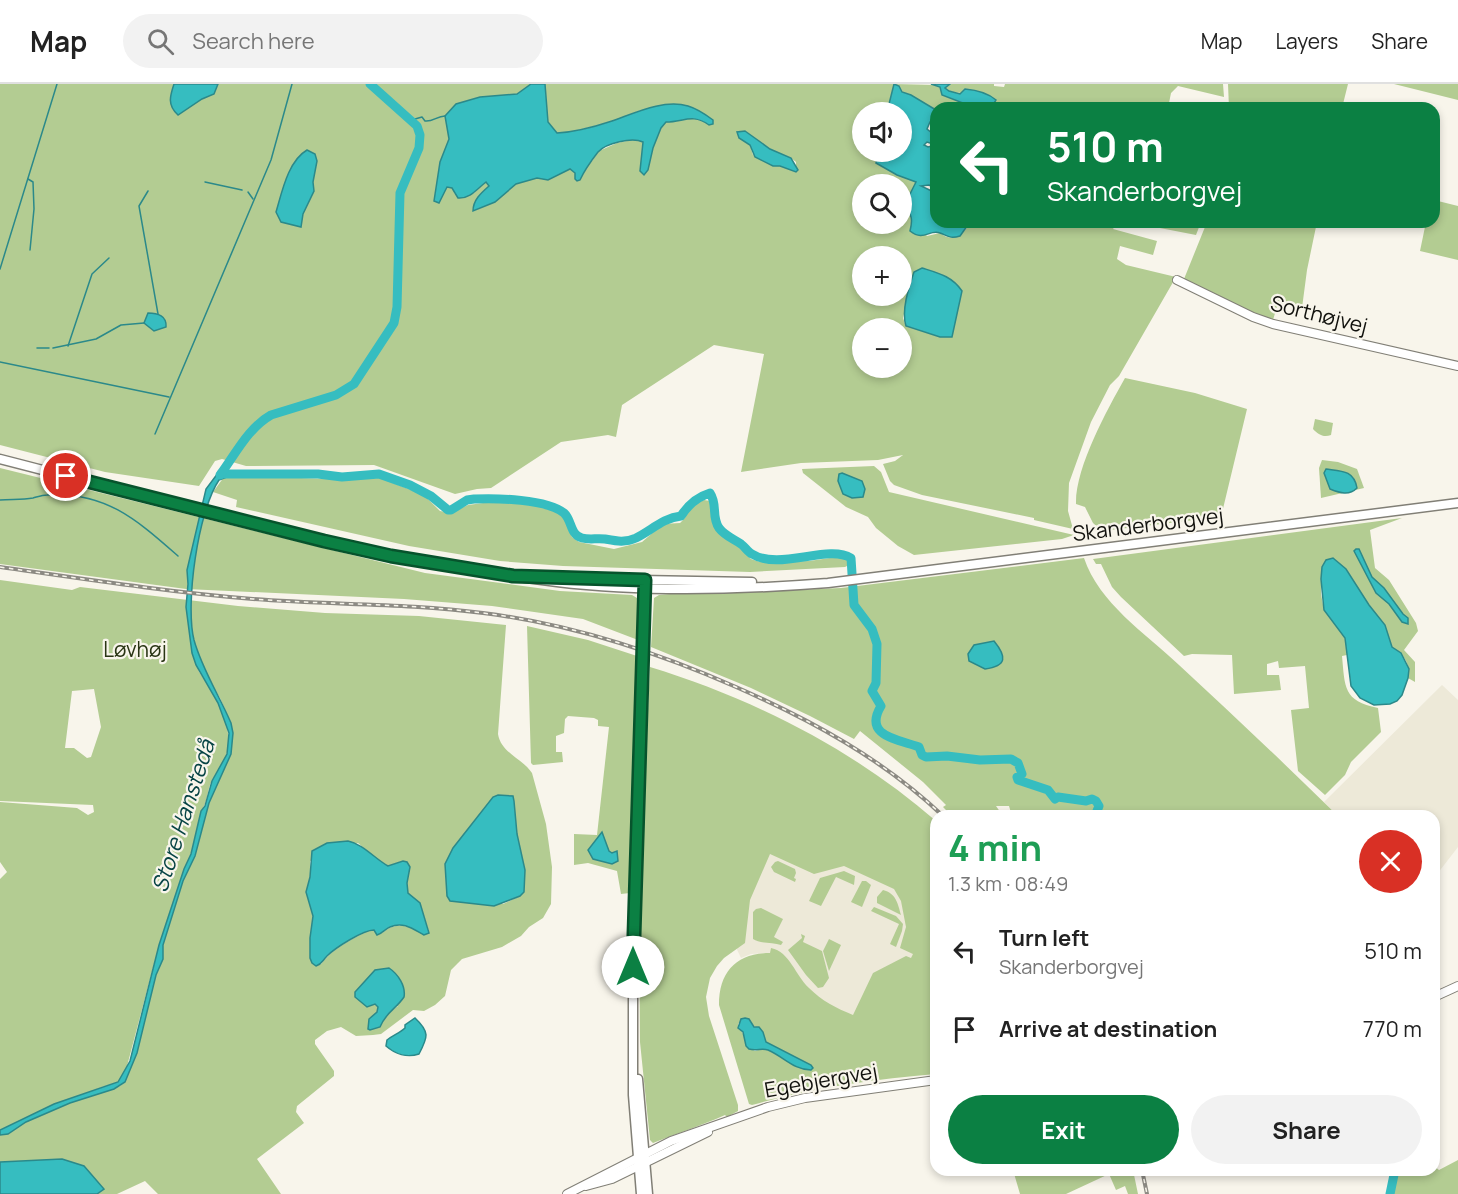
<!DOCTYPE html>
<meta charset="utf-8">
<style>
:root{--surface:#fff;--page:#f2f2f2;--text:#222;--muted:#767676;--line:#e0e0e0;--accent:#0b8043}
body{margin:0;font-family:Manrope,sans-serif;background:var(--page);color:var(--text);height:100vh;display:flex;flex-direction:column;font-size:22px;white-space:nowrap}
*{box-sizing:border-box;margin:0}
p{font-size:20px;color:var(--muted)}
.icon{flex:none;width:33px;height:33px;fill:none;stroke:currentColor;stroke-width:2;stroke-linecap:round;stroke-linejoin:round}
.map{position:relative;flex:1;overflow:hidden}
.sheet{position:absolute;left:930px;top:726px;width:510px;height:366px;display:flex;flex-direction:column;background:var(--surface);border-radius:18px;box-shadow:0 3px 9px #0003}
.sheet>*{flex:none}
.top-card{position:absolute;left:930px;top:18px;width:510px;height:126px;border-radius:18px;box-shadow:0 3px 9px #0003;background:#0b8043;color:#fff;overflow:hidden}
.controls{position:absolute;left:852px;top:18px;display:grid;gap:12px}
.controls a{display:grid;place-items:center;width:60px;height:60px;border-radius:50%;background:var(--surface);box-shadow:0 3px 9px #0003;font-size:30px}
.pin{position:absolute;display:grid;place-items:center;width:51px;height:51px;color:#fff;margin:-26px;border:3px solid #fff;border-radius:50%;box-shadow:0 2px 6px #0007}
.me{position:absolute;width:66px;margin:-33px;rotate:0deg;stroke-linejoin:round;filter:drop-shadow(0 0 4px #0008)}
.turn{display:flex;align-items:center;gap:21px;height:126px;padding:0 18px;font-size:27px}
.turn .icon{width:78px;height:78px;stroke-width:2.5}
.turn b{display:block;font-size:42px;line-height:51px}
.round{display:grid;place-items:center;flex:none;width:63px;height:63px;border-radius:32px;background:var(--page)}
.summary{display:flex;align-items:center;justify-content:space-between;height:102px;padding:0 18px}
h1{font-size:36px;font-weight:700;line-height:45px;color:#1e9e55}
.button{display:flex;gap:12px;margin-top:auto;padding:12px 18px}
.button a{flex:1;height:69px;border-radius:36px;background:var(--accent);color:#fff;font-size:24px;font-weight:700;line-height:69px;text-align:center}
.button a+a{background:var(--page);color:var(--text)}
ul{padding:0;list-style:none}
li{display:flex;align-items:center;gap:18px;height:78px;padding:0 18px}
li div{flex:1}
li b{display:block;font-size:22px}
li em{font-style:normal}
header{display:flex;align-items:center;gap:36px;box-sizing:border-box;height:84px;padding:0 30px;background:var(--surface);border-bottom:2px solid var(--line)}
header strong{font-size:28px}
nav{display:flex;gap:33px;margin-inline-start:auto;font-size:21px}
.search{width:420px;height:54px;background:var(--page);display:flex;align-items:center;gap:15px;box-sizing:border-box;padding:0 21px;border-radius:33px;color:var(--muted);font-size:22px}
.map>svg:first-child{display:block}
.built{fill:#ede9d8}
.green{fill:#b3cc92;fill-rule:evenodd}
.water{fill:#36bdc0;stroke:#2b898a;stroke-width:1.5}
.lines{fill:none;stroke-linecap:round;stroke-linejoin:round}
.stream{stroke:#2b898a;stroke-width:1.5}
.river{stroke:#36bdc0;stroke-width:9}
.tertiary-casing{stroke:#817f76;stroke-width:10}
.secondary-casing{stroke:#817f76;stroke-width:11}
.tertiary{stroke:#fff;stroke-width:8}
.secondary{stroke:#fff;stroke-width:8}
.rail-casing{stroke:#8c8a83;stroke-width:4}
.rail{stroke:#f8f5eb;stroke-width:1.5;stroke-dasharray:4.5;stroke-linecap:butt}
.route-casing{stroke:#07532c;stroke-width:15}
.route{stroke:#0b8043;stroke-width:10}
.labels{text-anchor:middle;stroke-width:4.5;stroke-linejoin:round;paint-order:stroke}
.street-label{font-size:21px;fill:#11110d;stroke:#f8f5eb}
.park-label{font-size:21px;fill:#293514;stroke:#f8f5eb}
.water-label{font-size:22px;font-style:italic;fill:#064344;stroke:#f8f5eb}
</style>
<header>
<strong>Map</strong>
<div class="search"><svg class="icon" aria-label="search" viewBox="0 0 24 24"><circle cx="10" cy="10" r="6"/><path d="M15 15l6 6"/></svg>Search here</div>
<nav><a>Map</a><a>Layers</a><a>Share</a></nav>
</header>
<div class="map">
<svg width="1458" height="1110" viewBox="0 0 1458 1110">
<rect width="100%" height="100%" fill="#f8f5eb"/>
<!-- built -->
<g class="built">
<polygon points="1442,601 1458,616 1458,763 1434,794 1434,732 1338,732 1324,718"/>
<polygon points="759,758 846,776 900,799 936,953 844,942 770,869 751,870 741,874 731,853"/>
</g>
<!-- green -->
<g class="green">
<path d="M0 0H531L517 10 480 13 456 20 445 32 449 55 440 78 434 117 441 115 447 103 453 104 455 110 474 109 486 98 489 102C481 109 473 116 473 127L495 118 516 100 537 94 548 96 570 85 575 89 592 77 599 67 617 59 636 55 643 58 640 87 653 64 661 44 666 38C684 38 691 29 709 41L713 36 641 26 610 38 571 48 557 49 548 38 545 0H894L887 28H862V68H878L876 79 916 98 904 122C912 132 918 142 927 152L940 149C952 159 964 151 970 138H1118L1113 145 1157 157 1153 171 1120 162 1117 175 1126 181 1176 193 1119 292 1110 301 1091 338 1069 399 1068 427 1073 445 1034 436V434L922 411 894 401 890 397 883 380 895 377 903 371 878 376 801 379 741 388 764 270 714 261 622 321 616 353 608 351 561 358 491 404 477 405 455 410 374 381 246 382 222 375 215 377 199 402 105 388 0 361ZM745 47 770 65 791 74 796 78V88L753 71 750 61 737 48ZM862 100H902V140H862ZM862 172H902V212H862ZM914 188 962 207 958 224 940 253 906 242 903 234ZM862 244H902V284H862Z"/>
<path d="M895 0 936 1 940 3 942 11 968 21H993L982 9C969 8 955 12 945 4L950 0H994V2L1004 3 1005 0H1223L1224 13 1178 2 1171 9 1168 24H936V26L911 11 902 8 899 2Z"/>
<polygon points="1228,0 1348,0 1342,24 1229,24"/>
<polygon points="1394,0 1458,0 1458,16"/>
<polygon points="1434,116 1458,122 1458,176 1420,167 1426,138 1434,138"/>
<polygon points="1129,138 1201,138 1196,151"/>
<polygon points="1207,138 1317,138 1307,186 1302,224 1278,219 1273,236 1253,229 1184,195"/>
<path d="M1125 294 1195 309 1247 325 1221 433 1102 447 1093 439 1085 423 1076 420C1075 384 1107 326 1125 294Z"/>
<path d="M1315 335 1333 339 1331 351C1323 354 1318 350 1313 345Z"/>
<polygon points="1322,376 1338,378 1357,385 1364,404 1321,414 1319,384"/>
<polygon points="874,382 881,388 889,408 1074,451 1062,455 914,471 898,462 876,444 868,433 846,423 803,389 802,385"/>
<polygon points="0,384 425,489 560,507 632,511 637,514 638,556 583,535 492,522 404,515 186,505 0,480"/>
<polygon points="235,392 332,395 380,394 424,411 440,427 451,429 468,421 483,419 521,419 546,422 557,428 567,437 572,453 579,458 614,465 642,458 663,440 680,439 685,434 688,423 704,416 710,417 715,438 721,449 738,461 751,475 760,478 809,477 844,472 848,475 849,481 845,483 750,488 563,482 500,477 409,462 236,423 237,416 213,408 224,393"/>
<path d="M1402 434 1370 446 1375 484 1389 496 1416 539 1418 547 1404 566 1415 578V598L1408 594 1409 585 1406 577 1401 569 1392 563 1385 541 1369 521 1346 485 1333 474 1321 495V510L1324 526 1345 554 1347 571 1342 572C1345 603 1343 617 1378 624L1381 648 1351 678 1345 691 1325 711 1298 687 1291 626 1309 624 1305 582 1279 584 1278 577 1267 580V591H1279L1281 606 1234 610 1232 571 1192 570 1184 572 1121 513 1112 503 1101 480H1096L1093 475Z"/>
<path d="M1084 474C1099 519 1145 549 1179 581 1233 631 1286 681 1338 732H1012L1009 722H996L1003 732H952L943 723 946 721 923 698 860 647 854 655 810 632 751 604 651 563 654 514 659 511 681 509 704 510 841 504Z"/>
<path d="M0 496 72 506 80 503 238 522 325 529 419 532 506 541 498 650C501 669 522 674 532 689L546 740 552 783 551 820 543 834 529 843 521 852 502 863 462 875 451 886 445 912 435 921 424 927 413 926 381 950 373 951 356 952 341 943 327 947 315 956V960L334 987V992L297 1022 296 1028 304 1039 257 1075 281 1110H158L145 1097 117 1110H97L104 1105 84 1082 62 1075 0 1078V1051L8 1050 26 1038 70 1019 120 1002 125 998 137 969 156 891 163 875V861L183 797 195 772 209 719 231 670V639L220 614 212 601 198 586C214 611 236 641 226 672 223 681 217 688 212 696 207 706 208 718 201 727L191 770 184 785 159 861 126 986 119 998 102 1003 0 1046V795L7 788 0 778V718L77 724 88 731 94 728 93 721 0 717ZM94 605 101 643 91 673 87 674 74 664H65L72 607ZM498 711H510L514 717 517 750 525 786 524 808 520 812 503 820 445 780 453 764 493 713ZM358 759 375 774 388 782 402 777 410 783 407 799 408 809 420 819 429 848C410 845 399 835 382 849L369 846C351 856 333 864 321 880L310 854 313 832 306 808 310 793V777ZM374 920 398 922 385 931 380 943 369 935 377 928 378 923Z"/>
<polygon points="527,542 588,556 637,572 630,809 621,810 617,787 588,779 574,781 574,750 597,751 609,643 598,642 598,636 594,634 568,632 565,635 564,649 556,652 556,668 562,668 563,678 533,681 531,679"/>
<path d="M650 583C754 615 853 665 936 737V990C875 995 811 1004 752 1021L749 1020 719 921C719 887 737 869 770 869L771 864C790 868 795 891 809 904 822 917 836 924 853 931L873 889 906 872 911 874 913 870 900 864 906 843 901 817 894 805 844 782 814 790 770 770 750 816 745 859 724 874 717 882 710 894 706 913 709 932 738 1021V1027L727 1033 725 1031C701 1042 677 1049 653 1059L650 1056 640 958 639 816ZM740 938C754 940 762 944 766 958L811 981 775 970 768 966 762 965 755 967 746 962 745 954 738 940Z"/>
<polygon points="778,777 795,785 796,789 794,794 796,795 795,798 774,788 771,783 775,778"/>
<polygon points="844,787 855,792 854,801 836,793 821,822 809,817 820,794"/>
<polygon points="862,797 866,797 871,801 862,823 851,818"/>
<path d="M883 806C896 809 898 820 901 831L877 819V813Z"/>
<polygon points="874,823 896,832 903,840 902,847 896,863 890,860 899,840 871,827"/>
<path d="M761 824 783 835 774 853 783 858 781 861C773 858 760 860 753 855V828L756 825Z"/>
<polygon points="801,850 805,852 803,858 822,867 829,894 823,903 818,904 806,891 788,866 802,854"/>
<polygon points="829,855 841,861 829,887 823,867"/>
<polygon points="1458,1076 1458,1110 1387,1110 1391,1098 1391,1086 1434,1086 1434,1082 1439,1086"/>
<polygon points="1013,1086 1133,1086 1138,1110 1128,1110 1125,1102 1116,1106 1109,1090 1066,1110 1020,1110"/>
</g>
<!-- water -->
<g class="water">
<path d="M174 0H218L214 10 202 15 178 31C167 21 170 12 174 0Z"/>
<path d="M531 0H545L548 38 557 49C576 48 594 43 612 37 635 29 663 15 688 22 698 25 705 30 713 36V40L709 41C692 29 684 38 666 38L661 44 653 64 648 86 644 91 640 87 643 58C632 53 606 59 598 68 591 77 585 85 580 96L577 97 575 95V89L570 85 548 96 537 94 516 100 495 118 473 127C473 116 481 109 489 102L486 98C477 105 470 115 458 114L452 104 447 103 439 119 434 117 440 78 449 55 445 32 456 20 480 13 517 10Z"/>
<path d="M894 0 899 2 902 8 911 11 936 26V38H930L927 45 932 49 936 45V61L927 58 924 61 928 63 936 61V105L929 101 921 102 936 109V138H970L960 152C950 155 948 152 940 149 929 145 924 158 910 147 913 135 912 131 904 122L916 98 897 91 876 79 878 68H902V28H887Z"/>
<path d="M931 0H950L945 4 949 7 960 10 965 5C976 6 988 9 996 16L993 21H968L942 11 940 3Z"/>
<polygon points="745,47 770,65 791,74 798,86 796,88 780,82 773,82 755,73 750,61 739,54 737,48"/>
<path d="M307 66 315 70 317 77 313 98 314 107 303 130 301 143 281 138 276 128C282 108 288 77 307 66Z"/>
<path d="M922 184C938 189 952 192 962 207L952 253H940L906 242C901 226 909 203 914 188Z"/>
<path d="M148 229C158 229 167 232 166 243L154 247 144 239Z"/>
<path d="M224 381 228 385 226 388H232V391L219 396C198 427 185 520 194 556 202 585 219 611 231 639L233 649 231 670 209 719 195 772 183 797 163 861V875L156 891 137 969 125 998 114 1005 70 1019 26 1038 8 1050 0 1051V1046L54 1020 118 998 130 977 159 861 184 785 191 770 201 727 205 722 212 697 227 670 229 649 218 619 196 581 192 569 186 523 188 500 187 486 206 405Z"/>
<path d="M1326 385C1341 387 1354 386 1357 404 1349 412 1340 409 1330 405L1324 389Z"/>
<polygon points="842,389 862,397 865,405 863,413 852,414 843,410 838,397 839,390"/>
<polygon points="1356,465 1359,465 1372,493 1384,504 1403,530 1408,534 1408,540 1402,538 1389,520 1376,509 1354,467"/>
<polygon points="1333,474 1346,485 1369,521 1385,541 1392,563 1401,569 1409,585 1408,594 1402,611 1397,617 1390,620 1374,621 1360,614 1351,602 1345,554 1324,526 1321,495 1322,483 1326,476"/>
<path d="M994 557C1007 573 1007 582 985 585L969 577 968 570 974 561Z"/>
<polygon points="498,711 513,712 514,717 517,750 525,786 524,808 520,812 494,822 450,817 447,812 445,780 453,764 493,713"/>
<polygon points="602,748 609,767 612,769 617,767 618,777 612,780 593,775 588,766"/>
<path d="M348 757C363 760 374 774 388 782L403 777 407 778 410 783 407 799 408 809 420 819 429 849 424 851C413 845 403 837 390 843 385 845 383 849 377 851L374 846C363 846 335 864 327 872 322 877 322 880 316 882L312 879 310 874V854L313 832 306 808 310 793 312 767 327 759Z"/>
<path d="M389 884C398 890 406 902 404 913 396 925 386 928 380 943L370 946 368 945 369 935 377 928 378 923 375 920 367 923 355 913V908L375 886Z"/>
<path d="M415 934C430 948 428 953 419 970 407 974 395 970 386 962L387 956C393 951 400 949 405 944V941Z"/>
<path d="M745 934 749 935 754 943H759L763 948 766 958 811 981 813 984 811 986C794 986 784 973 768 966 762 964 756 967 749 965L746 962 743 948 738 944 741 935Z"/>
<polygon points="62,1075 84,1082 104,1105 97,1110 0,1110 0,1078"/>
</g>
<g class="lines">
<!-- stream -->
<g class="stream">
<path d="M413 38 415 35 422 33 425 37C433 38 437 32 445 32"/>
<polyline points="28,95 33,98 34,125 30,166"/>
<polyline points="205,98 242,106"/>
<polyline points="148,107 139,122 158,230"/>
<polyline points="248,108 253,115"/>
<polyline points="0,185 57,0"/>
<polyline points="68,262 92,190 109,174"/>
<polyline points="37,264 49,264"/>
<polyline points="53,264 96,255 121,241 144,239"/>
<polyline points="0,278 169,313"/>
<polyline points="155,350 271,76 292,0"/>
<path d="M0 416C11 415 22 416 33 414 37 413 42 411 47 411 105 407 137 436 178 472"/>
</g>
<!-- river -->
<g class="river">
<path d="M221 390H318L342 393 379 390 410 401 431 412 448 426H451L467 416 474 415C496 414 547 415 564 429 572 436 570 451 582 454 589 456 597 454 605 455 616 457 625 459 636 454 652 446 663 434 681 432 688 421 697 413 710 409 718 421 711 432 719 444 725 452 734 455 741 460 745 463 748 468 752 470 779 487 828 460 851 474L854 521 872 545 877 560 876 599 872 607 881 622C863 652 897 655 919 663L922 671 926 673 947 672 980 676 1011 675 1018 679 1022 690 1017 693 1018 696 1048 706 1055 715 1058 713 1086 717 1092 715 1096 717 1099 722 1095 732"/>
<path d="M220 391C235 371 248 344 271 331L336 311 354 300 394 239 397 223 400 109 419 64 420 51 417 42 370 0"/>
<polyline points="1390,1110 1395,1086"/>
</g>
<defs>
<g id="tertiary">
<polyline points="1177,196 1253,233 1273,240 1458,282"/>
<polyline points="1434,913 1458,902"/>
<polyline points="586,1102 612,1095 708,1048"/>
<polyline points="567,1110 671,1057 768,1023 805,1014 936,996"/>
</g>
<g id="secondary">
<path d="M0 375C184 422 368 476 557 498 647 509 739 506 828 499L1458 419"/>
<polyline points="585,495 752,498"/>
<polyline points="638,995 648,1110"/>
<polyline points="641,1110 633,1011 633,860 645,496"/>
</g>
</defs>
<!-- tertiary casing -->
<use href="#tertiary" class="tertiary-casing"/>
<!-- secondary casing -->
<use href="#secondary" class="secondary-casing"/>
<!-- tertiary -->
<use href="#tertiary" class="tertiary"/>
<!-- secondary -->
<use href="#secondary" class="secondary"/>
<defs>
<g id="rail">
<path d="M0 483C84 495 168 508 253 515 329 521 407 519 483 529 571 540 654 567 736 603 811 636 883 675 943 732"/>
<polyline points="1142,1086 1147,1110"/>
</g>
</defs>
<!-- rail casing -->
<use href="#rail" class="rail-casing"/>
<!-- rail -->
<use href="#rail" class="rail"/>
</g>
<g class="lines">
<defs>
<polyline id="route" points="66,392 324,457 391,472 513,492 645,496 633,883"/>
</defs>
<!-- route casing -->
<use href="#route" class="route-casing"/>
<!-- route -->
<use href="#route" class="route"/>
</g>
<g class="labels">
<!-- street labels -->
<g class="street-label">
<text transform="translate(1319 231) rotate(14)" y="7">Sorthøjvej</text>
<text transform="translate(1148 441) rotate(-7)" y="7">Skanderborgvej</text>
<text transform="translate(821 997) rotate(-10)" y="7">Egebjergvej</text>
</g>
<!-- park labels -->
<g class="park-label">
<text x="135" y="573">Løvhøj</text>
</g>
<!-- water labels -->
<g class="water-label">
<text transform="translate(183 732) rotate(-72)" y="8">Store Hanstedå</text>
</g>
</g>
</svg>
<div class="controls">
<a><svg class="icon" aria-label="sound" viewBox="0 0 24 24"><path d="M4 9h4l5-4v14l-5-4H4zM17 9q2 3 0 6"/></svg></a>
<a><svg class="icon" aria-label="search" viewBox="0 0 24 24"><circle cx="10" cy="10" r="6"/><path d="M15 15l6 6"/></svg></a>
<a>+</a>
<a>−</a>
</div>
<div class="pin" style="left:66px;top:392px;background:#d93025"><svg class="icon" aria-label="arrive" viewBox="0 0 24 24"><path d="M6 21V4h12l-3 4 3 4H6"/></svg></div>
<svg class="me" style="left:633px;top:883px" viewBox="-20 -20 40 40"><circle r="19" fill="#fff"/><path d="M0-13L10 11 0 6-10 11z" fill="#0b8043"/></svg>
<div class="top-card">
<div class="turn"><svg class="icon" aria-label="left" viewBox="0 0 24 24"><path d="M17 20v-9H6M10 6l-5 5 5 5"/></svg><div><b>510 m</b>Skanderborgvej</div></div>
</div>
<section class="sheet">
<div class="summary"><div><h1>4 min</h1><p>1.3 km · 08:49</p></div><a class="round" style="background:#d93025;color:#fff"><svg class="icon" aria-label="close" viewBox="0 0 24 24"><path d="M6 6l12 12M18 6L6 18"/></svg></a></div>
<ul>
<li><svg class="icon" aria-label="left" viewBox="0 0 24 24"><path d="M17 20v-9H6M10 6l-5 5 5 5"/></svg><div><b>Turn left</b><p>Skanderborgvej</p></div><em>510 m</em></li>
<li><svg class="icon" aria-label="arrive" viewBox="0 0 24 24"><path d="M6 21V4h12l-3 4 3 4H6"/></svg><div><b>Arrive at destination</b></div><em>770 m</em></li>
</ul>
<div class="button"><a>Exit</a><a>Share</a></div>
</section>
</div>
